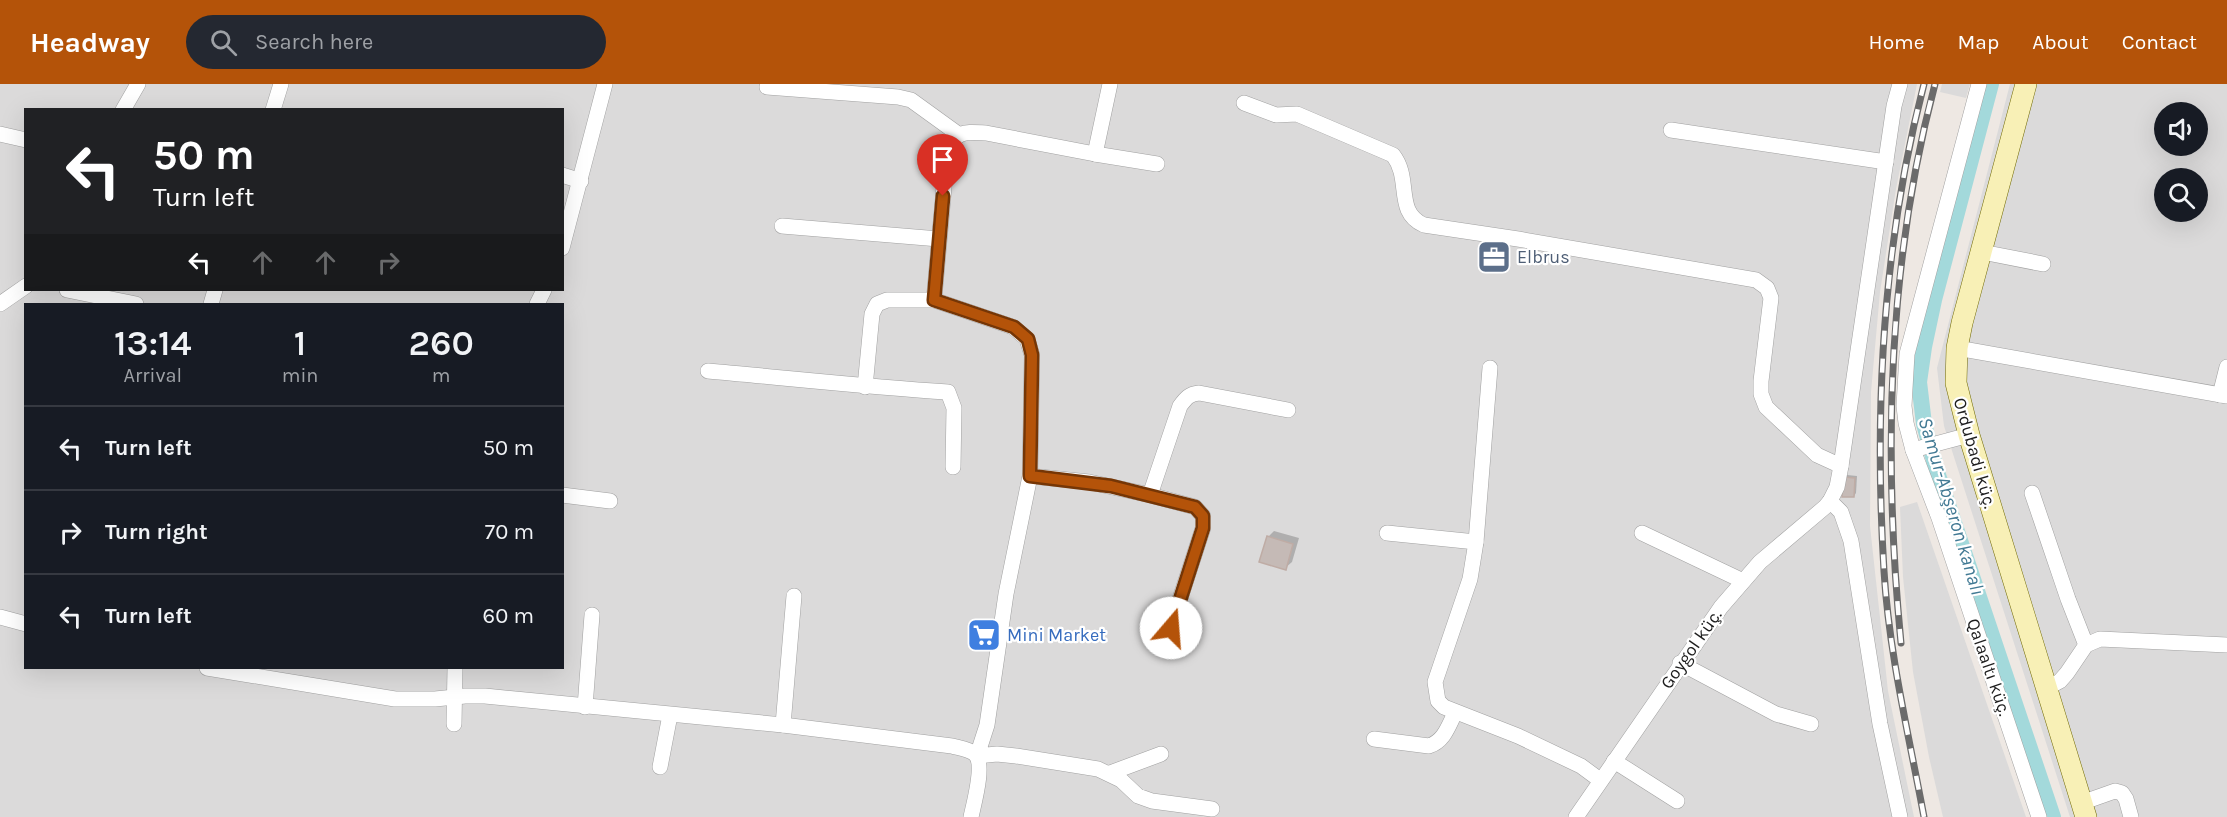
<!DOCTYPE html>
<meta charset="utf-8">
<style>
:root{--surface:#171b24;--page:#242831;--text:#f1f3f6;--muted:#9ea1a6;--line:#363941;--accent:#b45309}
body{margin:0;font-family:Karla,sans-serif;background:var(--page);color:var(--text);height:100vh;display:flex;flex-direction:column;font-size:22px;white-space:nowrap}
*{box-sizing:border-box;margin:0}
p{font-size:20px;color:var(--muted)}
.icon{flex:none;width:33px;height:33px;fill:none;stroke:currentColor;stroke-width:2;stroke-linecap:round;stroke-linejoin:round}
.map{position:relative;flex:1;overflow:hidden}
.sheet{position:absolute;left:24px;top:219px;width:540px;height:366px;display:flex;flex-direction:column;background:var(--surface);border-radius:0px;box-shadow:0 6px 24px #0002}
.sheet>*{flex:none}
.top-card{position:absolute;left:24px;top:24px;width:540px;height:183px;border-radius:0px;box-shadow:0 6px 24px #0002;background:#202124;color:#fff;overflow:hidden}
.buttons{position:absolute;left:2154px;top:18px;display:grid;gap:12px}
.buttons a{display:grid;place-items:center;width:54px;height:54px;border-radius:50%;background:var(--surface);box-shadow:0 6px 24px #0002;font-size:30px}
.pin{position:absolute;display:grid;place-items:center;width:51px;height:51px;color:#fff;margin:-62px -26px;border-radius:50% 50% 50% 0;rotate:-45deg;box-shadow:0 0 6px #0007}
.pin .icon{rotate:45deg}
.me{position:absolute;width:66px;margin:-33px;rotate:18deg;stroke-linejoin:round;filter:drop-shadow(0 0 4px #0008)}
.turn{display:flex;align-items:center;gap:21px;height:126px;padding:0 30px;font-size:27px}
.turn .icon{width:78px;height:78px;stroke-width:2.5}
.turn b{display:block;font-size:42px;line-height:51px}
.lanes{display:flex;align-items:center;height:57px;padding:0 30px;background:#0003;justify-content:center;gap:30px;direction:ltr}
.lanes .off{opacity:.35}
.eta{display:flex;justify-content:space-evenly;align-items:center;height:102px;text-align:center}
.eta b{font-size:36px;font-weight:600;line-height:42px}
ul{padding:0;list-style:none}
li{display:flex;align-items:center;gap:18px;height:84px;padding:0 30px;border-top:2px solid var(--line)}
li div{flex:1}
li b{display:block;font-size:22px}
li em{font-style:normal}
header{display:flex;align-items:center;gap:36px;box-sizing:border-box;height:84px;padding:0 30px;background:var(--accent);color:#fff}
header strong{font-size:28px}
nav{display:flex;gap:33px;margin-inline-start:auto;font-size:21px}
.search{width:420px;height:54px;background:var(--page);display:flex;align-items:center;gap:15px;box-sizing:border-box;padding:0 21px;border-radius:33px;color:var(--muted);font-size:22px}
.map>svg:first-child{display:block}
.residential{fill:#dbdada;fill-rule:evenodd}
.shadow{fill:#0003}
.lines{fill:none;stroke-linecap:round;stroke-linejoin:round}
.canal{stroke:#a3d9db;stroke-width:16}
.building{fill:#c5bab6;stroke:#bfaca5;stroke-width:1.5}
.street-casing{stroke:#a1a1a1;stroke-width:16}
.secondary-casing{stroke:#726b06;stroke-width:22}
.street{stroke:#fff;stroke-width:15}
.secondary{stroke:#f8f0b6;stroke-width:21}
.rail-casing{stroke:#6b6b6b;stroke-width:7}
.rail{stroke:#fff;stroke-width:4.5;stroke-dasharray:14;stroke-linecap:butt}
.route-casing{stroke:#753606;stroke-width:15}
.route{stroke:#b45309;stroke-width:10}
.labels{text-anchor:middle;stroke-width:4.5;stroke-linejoin:round;paint-order:stroke}
.service-label{font-size:18px;fill:#4e5e75;stroke:#fff;text-anchor:start}
.street-label{font-size:18px;fill:#1d1d1d;stroke:#fff}
.shop-label{font-size:18px;fill:#366cbe;stroke:#fff;text-anchor:start}
.water-label{font-size:20px;font-style:italic;fill:#427a94;stroke:#fff}
</style>
<header>
<strong>Headway</strong>
<div class="search"><svg class="icon" aria-label="search" viewBox="0 0 24 24"><circle cx="10" cy="10" r="6"/><path d="M15 15l6 6"/></svg>Search here</div>
<nav><a>Home</a><a>Map</a><a>About</a><a>Contact</a></nav>
</header>
<div class="map">
<svg width="2227" height="733" viewBox="0 0 2227 733">
<rect width="100%" height="100%" fill="#eee8e3"/>
<!-- residential -->
<g class="residential">
<path d="M0 0H1917L1896 105 1880 208 1871 308 1870 442 1888 607 1914 733H0ZM26 26H562V206H26ZM26 220H562V584H26Z"/>
<polygon points="1942,0 1970,0 1966,14 1940,8"/>
<path d="M2010 0H2227V733H2070L1944 342 1937 284ZM2164 28H2198V62H2164ZM2164 94H2198V128H2164Z"/>
<polygon points="1917,418 2026,733 1943,733 1929,673 1913,588 1903,493 1900,423"/>
</g>
<!-- shadow -->
<g class="shadow">
<polygon points="1847,391 1857,392 1856,409 1854,412 1845,394"/>
<polygon points="1274,447 1299,454 1292,478 1285,484 1268,453"/>
</g>
<g class="lines">
<!-- canal -->
<polyline class="canal" points="1991,0 1934,216 1924,263 1919,298 1924,340 1937,388 2053,733"/>
</g>
<!-- building -->
<g class="building">
<polygon points="1843,393 1855,394 1854,413 1842,413"/>
<polygon points="1267,452 1293,460 1286,486 1259,478"/>
</g>
<g class="lines">
<defs>
<g id="street">
<polyline points="1979,0 1907,270 1904,322 1906,339 1913,366 1939,434 2039,733"/>
<polyline points="767,3 898,13 911,16 958,50"/>
<path d="M1244 19 1276 31 1297 30 1393 71C1412 95 1394 128 1424 141L1518 155 1756 196 1767 204 1771 214 1761 297V310L1766 323 1817 371 1841 382"/>
<polyline points="123,26 138,0"/>
<polyline points="273,26 281,0"/>
<polyline points="1671,46 1886,78"/>
<polyline points="0,50 26,56"/>
<polyline points="1095,70 1110,0"/>
<path d="M1157 80 1095 70 986 49C964 48 956 46 947 69L934 216 1013 243 1027 255 1032 271 1030 392 1006 510 987 641 977 672 997 670 1016 672 1098 685 1121 696 1138 712 1152 717 1212 725"/>
<polyline points="562,91 581,97"/>
<polyline points="782,142 939,155"/>
<polyline points="562,164 605,0"/>
<polyline points="1982,168 2043,180"/>
<polyline points="67,206 136,220"/>
<polyline points="0,220 26,202"/>
<polyline points="211,220 215,206"/>
<polyline points="537,220 544,206"/>
<polyline points="1957,264 2227,312"/>
<polyline points="1490,284 1476,458 1470,495 1435,598 1438,617 1444,623 1518,652 1581,682 1600,696"/>
<path d="M708 287C788 294 868 303 948 308L954 324 953 383"/>
<polyline points="865,303 872,230 877,220 887,216 934,216"/>
<polyline points="2220,311 2227,283"/>
<polyline points="1913,366 1969,351"/>
<path d="M1030 392 1089 398 1150 411 1180 322C1186 314 1189 310 1199 309L1288 326"/>
<polyline points="2032,409 2068,515 2086,561"/>
<polyline points="562,411 610,417"/>
<polyline points="1150,411 1195,423 1203,432 1203,444 1164,564"/>
<polyline points="1830,417 1841,428 1851,457 1880,640 1900,733"/>
<polyline points="1387,449 1476,458"/>
<polyline points="1642,449 1743,497"/>
<polyline points="0,533 26,540"/>
<polyline points="1680,579 1776,630 1811,640"/>
<path d="M207 584 395 615H435L465 612H485L783 641 952 662C959 664 969 665 975 670 985 680 974 719 971 733"/>
<polyline points="2047,604 2060,597 2067,589 2086,561 2100,555 2227,561"/>
<polyline points="585,623 592,531"/>
<polyline points="454,640 455,584"/>
<polyline points="783,641 794,512"/>
<path d="M1374 655 1429 662C1444 657 1448 643 1455 629"/>
<polyline points="1614,677 1677,717"/>
<polyline points="660,683 670,631"/>
<polyline points="1110,689 1161,670"/>
<polyline points="2081,719 2115,707 2122,709 2126,715 2131,733"/>
<polyline points="1576,733 1721,523 1760,478 1825,423 1830,417 1837,403 1841,382 1894,22 1900,0"/>
</g>
<polyline id="secondary" points="2026,0 1962,239 1957,264 1956,299 1969,351 2086,733"/>
</defs>
<!-- street casing -->
<use href="#street" class="street-casing"/>
<!-- secondary casing -->
<use href="#secondary" class="secondary-casing"/>
<!-- street -->
<use href="#street" class="street"/>
<!-- secondary -->
<use href="#secondary" class="secondary"/>
<defs>
<g id="rail">
<path d="M1901 559C1883 373 1887 181 1935 0"/>
<path d="M1924 733C1909 652 1889 570 1884 487 1874 325 1883 157 1924 0"/>
</g>
</defs>
<!-- rail casing -->
<use href="#rail" class="rail-casing"/>
<!-- rail -->
<use href="#rail" class="rail"/>
</g>
<g class="lines">
<defs>
<polyline id="route" points="943,112 934,216 1014,243 1028,255 1032,271 1030,392 1111,402 1195,423 1203,432 1203,444 1171,544"/>
</defs>
<!-- route casing -->
<use href="#route" class="route-casing"/>
<!-- route -->
<use href="#route" class="route"/>
</g>
<!-- icons -->
<defs>
<symbol id="office-square" viewBox="-11 -11 22 22"><rect x="-9" y="-9" width="18" height="18" rx="4" fill="#5c6f8a" stroke="#fff"/><path d="M-6-3h4V-5.5h4V-3h4V5H-6ZM-1-4.5V-3h2v-1.5ZM-6 0V1H6V0Z" fill="#fff"/></symbol>
<symbol id="supermarket-square" viewBox="-11 -11 22 22"><rect x="-9" y="-9" width="18" height="18" rx="4" fill="#3f7fe0" stroke="#fff"/><path d="M-6-5.5h2.5l.6 2H6L4.5 2H-2.5L-4.4-4H-6ZM-1.5 3.2a1.3 1.3 0 1 0 .1 0ZM3 3.2a1.3 1.3 0 1 0 .1 0Z" fill="#fff"/></symbol>
</defs>
<g fill-rule="evenodd">
<use href="#office-square" x="1475" y="154" width="38" height="38"/>
<use href="#supermarket-square" x="965" y="532" width="38" height="38"/>
</g>
<g class="labels">
<!-- service labels -->
<g class="service-label">
<text x="1517" y="179">Elbrus</text>
</g>
<!-- street labels -->
<g class="street-label">
<text transform="translate(1975 369) rotate(74)" y="6">Ordubadi küç.</text>
<text transform="translate(1691 565) rotate(-55)" y="6">Goygol küç.</text>
<text transform="translate(1989 583) rotate(71)" y="6">Qalaaltı küç.</text>
</g>
<!-- shop labels -->
<g class="shop-label">
<text x="1007" y="557">Mini Market</text>
</g>
<!-- water labels -->
<g class="water-label">
<text transform="translate(1952 422) rotate(73)" y="7">Samur-Abşeron kanalı</text>
</g>
</g>
</svg>
<div class="buttons">
<a><svg class="icon" aria-label="sound" viewBox="0 0 24 24"><path d="M4 9h4l5-4v14l-5-4H4zM17 9q2 3 0 6"/></svg></a>
<a><svg class="icon" aria-label="search" viewBox="0 0 24 24"><circle cx="10" cy="10" r="6"/><path d="M15 15l6 6"/></svg></a>
</div>
<div class="pin" style="left:943px;top:112px;background:#d93025"><svg class="icon" aria-label="arrive" viewBox="0 0 24 24"><path d="M6 21V4h12l-3 4 3 4H6"/></svg></div>
<svg class="me" style="left:1171px;top:544px" viewBox="-20 -20 40 40"><circle r="19" fill="#fff"/><path d="M0-13L10 11 0 6-10 11z" fill="#b45309"/></svg>
<div class="top-card">
<div class="turn"><svg class="icon" aria-label="left" viewBox="0 0 24 24"><path d="M17 20v-9H6M10 6l-5 5 5 5"/></svg><div><b>50 m</b>Turn left</div></div>
<div class="lanes"><svg class="icon" aria-label="left" viewBox="0 0 24 24"><path d="M17 20v-9H6M10 6l-5 5 5 5"/></svg><svg class="icon off" aria-label="ahead" viewBox="0 0 24 24"><path d="M12 20V5M6 11l6-6 6 6"/></svg><svg class="icon off" aria-label="ahead" viewBox="0 0 24 24"><path d="M12 20V5M6 11l6-6 6 6"/></svg><svg class="icon off" aria-label="right" viewBox="0 0 24 24"><path d="M7 20v-9h11M14 6l5 5-5 5"/></svg></div>
</div>
<section class="sheet">
<div class="eta">
<div><b>13:14</b><p>Arrival</p></div>
<div><b>1</b><p>min</p></div>
<div><b>260</b><p>m</p></div>
</div>
<ul>
<li><svg class="icon" aria-label="left" viewBox="0 0 24 24"><path d="M17 20v-9H6M10 6l-5 5 5 5"/></svg><div><b>Turn left</b></div><em>50 m</em></li>
<li><svg class="icon" aria-label="right" viewBox="0 0 24 24"><path d="M7 20v-9h11M14 6l5 5-5 5"/></svg><div><b>Turn right</b></div><em>70 m</em></li>
<li><svg class="icon" aria-label="left" viewBox="0 0 24 24"><path d="M17 20v-9H6M10 6l-5 5 5 5"/></svg><div><b>Turn left</b></div><em>60 m</em></li>
</ul>
</section>
</div>
